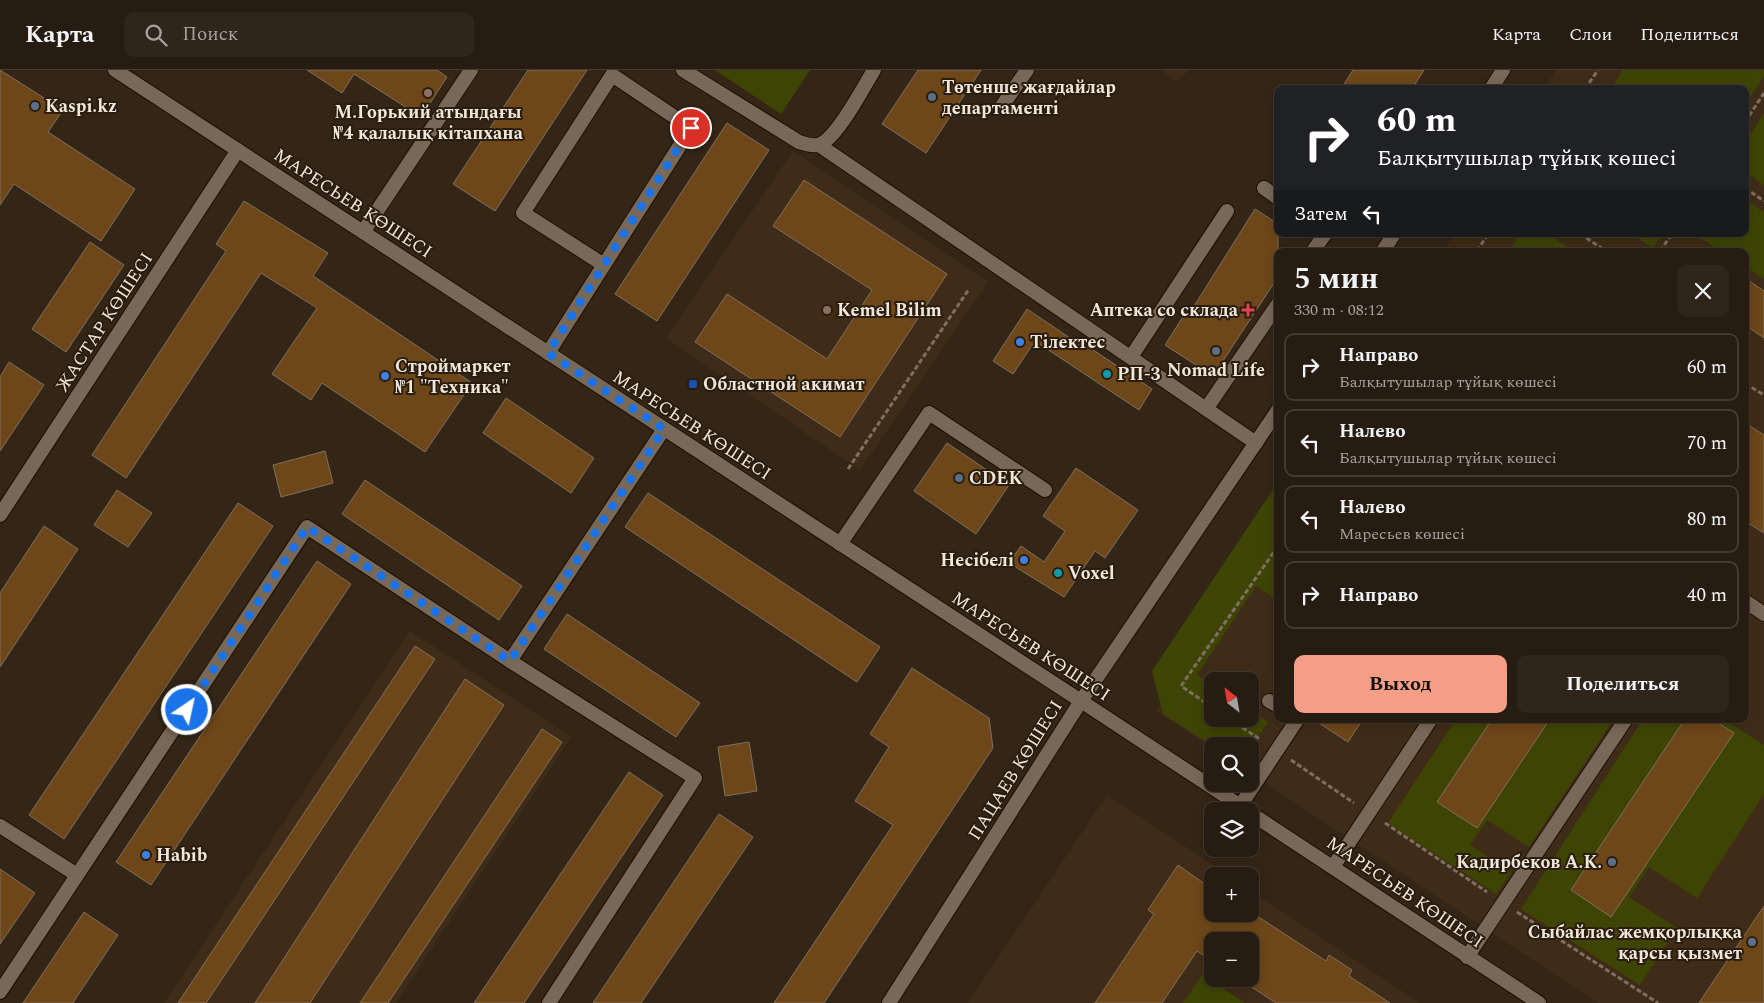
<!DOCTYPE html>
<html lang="ru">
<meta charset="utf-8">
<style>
:root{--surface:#271c11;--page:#2f251a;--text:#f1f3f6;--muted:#a4a19f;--line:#433a31;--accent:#f49e86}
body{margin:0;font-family:Spectral,serif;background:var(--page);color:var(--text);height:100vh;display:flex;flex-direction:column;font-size:19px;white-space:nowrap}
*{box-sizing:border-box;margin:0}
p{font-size:16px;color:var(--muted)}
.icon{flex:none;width:28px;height:28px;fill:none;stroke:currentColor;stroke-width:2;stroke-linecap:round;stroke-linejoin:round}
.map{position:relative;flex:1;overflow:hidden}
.panel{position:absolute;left:1274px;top:178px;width:475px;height:475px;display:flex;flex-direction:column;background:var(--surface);border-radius:10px;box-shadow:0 2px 12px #0003,0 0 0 1px var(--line)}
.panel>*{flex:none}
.top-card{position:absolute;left:1274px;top:15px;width:475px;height:152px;border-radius:10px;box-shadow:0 2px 12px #0003,0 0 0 1px var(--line);background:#202124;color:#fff;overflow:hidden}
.needle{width:32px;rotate:329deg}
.fabs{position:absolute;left:1204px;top:602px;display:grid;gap:10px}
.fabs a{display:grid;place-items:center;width:55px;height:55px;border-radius:10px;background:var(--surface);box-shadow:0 2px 12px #0003,0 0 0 1px var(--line);font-size:25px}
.pin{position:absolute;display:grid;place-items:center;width:42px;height:42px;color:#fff;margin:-21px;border:2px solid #fff;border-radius:50%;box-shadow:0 1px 5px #0007}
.me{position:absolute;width:55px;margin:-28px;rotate:34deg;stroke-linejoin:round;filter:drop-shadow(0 0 4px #0008)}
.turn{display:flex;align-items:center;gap:18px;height:105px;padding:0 20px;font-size:22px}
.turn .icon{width:65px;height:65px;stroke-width:2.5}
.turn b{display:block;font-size:35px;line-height:42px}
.then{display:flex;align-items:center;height:48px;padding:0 20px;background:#0003;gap:10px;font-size:19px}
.round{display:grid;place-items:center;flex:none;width:52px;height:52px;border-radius:10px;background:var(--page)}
.headline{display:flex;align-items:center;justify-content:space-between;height:85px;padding:0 20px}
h1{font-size:30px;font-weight:700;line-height:38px}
.primary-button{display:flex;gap:10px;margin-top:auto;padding:10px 20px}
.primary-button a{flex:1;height:58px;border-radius:10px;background:var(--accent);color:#111;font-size:20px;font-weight:700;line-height:58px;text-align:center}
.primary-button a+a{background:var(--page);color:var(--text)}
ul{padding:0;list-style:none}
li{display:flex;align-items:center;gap:15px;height:68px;margin:0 10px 8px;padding:0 10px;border:2px solid var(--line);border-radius:10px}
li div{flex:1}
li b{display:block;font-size:19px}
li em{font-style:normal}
header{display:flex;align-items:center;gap:30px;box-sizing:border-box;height:70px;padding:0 25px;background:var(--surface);border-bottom:1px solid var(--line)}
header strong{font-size:24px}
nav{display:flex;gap:28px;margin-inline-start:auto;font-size:18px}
.search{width:350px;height:45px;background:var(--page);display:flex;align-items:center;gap:12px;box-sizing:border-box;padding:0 18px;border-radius:10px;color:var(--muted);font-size:19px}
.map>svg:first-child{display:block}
.built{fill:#3f2c18;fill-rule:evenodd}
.green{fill:#3e4504}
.building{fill:#6d4719;stroke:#806f5e}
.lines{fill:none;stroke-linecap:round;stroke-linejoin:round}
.service-casing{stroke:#1c0f03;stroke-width:16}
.minor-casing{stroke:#1c0f03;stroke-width:16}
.tertiary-casing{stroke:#1c0f03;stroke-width:16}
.secondary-casing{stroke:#1c0f03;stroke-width:16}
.path{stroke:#7d7063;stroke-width:3;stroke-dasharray:5 2.5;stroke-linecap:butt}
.service{stroke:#786857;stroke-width:14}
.minor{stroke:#786857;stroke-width:14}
.tertiary{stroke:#786857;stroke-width:14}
.secondary{stroke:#786857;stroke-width:14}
.route{stroke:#1a73e8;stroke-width:9;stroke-dasharray:0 16.2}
.education-dot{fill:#8d6e63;stroke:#2a1d0e;stroke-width:2}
.service-dot{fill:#5c6f8a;stroke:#2a1d0e;stroke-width:2}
.health-dot{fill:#e0444e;stroke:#2a1d0e;stroke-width:2}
.shop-dot{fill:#3f7fe0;stroke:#2a1d0e;stroke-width:2}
.culture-dot{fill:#0f9aa8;stroke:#2a1d0e;stroke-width:2}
.transit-dot{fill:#1a4fb4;stroke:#2a1d0e;stroke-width:2}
.labels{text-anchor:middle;stroke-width:4;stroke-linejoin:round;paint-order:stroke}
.poi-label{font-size:18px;font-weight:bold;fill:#efe6dc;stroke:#2a1d0e;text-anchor:start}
.street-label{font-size:18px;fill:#efe6dc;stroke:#2a1d0e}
</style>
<header>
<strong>Карта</strong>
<div class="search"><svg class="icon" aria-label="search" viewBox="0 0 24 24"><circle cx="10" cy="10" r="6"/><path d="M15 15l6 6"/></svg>Поиск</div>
<nav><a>Карта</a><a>Слои</a><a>Поделиться</a></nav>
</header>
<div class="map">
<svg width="1764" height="933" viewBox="0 0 1764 933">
<rect width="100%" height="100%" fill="#342617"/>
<!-- built -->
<g class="built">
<polygon points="1161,0 1190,0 1175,11"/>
<path d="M1556 0H1764V933H1598L1250 703V676H1212V678L1156 641 1277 447 1278 649H1745V181H1443L1454 164H1745V19H1544ZM1212 611H1250V649H1212Z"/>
<polygon points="793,81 988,212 860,400 666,268"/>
<polygon points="410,561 571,667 396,933 164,933"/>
<path d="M1107 725 1230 806H1212V844H1250V820L1420 933H968ZM1212 871H1250V909H1212Z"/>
</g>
<!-- green -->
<g class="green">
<polygon points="715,0 810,0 781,44"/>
<polygon points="1623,0 1764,0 1764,6 1745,35 1745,19 1614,19 1612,17"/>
<polygon points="1764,43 1764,115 1745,102 1745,73"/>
<polygon points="1745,129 1764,142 1764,209 1745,197 1745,181 1721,181 1694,164 1745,164"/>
<polygon points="1520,164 1547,164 1574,181 1509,181"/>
<polygon points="1631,164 1662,164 1653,178"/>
<polygon points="1274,418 1278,420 1277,530 1256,516 1197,605 1212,615 1212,649 1250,649 1250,640 1268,652 1250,679 1250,676 1213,676 1163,644 1152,601"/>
<polygon points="1456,649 1614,649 1529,777 1487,750 1470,775 1511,802 1496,824 1388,753"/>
<polygon points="1643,649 1724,649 1764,675 1764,724 1697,828 1649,797 1629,827 1677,858 1640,915 1521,839"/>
<polygon points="1202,905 1245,933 1183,933"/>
</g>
<!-- building -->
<g class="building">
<polygon points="0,0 63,40 48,62 135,119 101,171 14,114 0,135"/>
<polygon points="307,0 437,0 447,7 421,47 354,4 342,23"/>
<polygon points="528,0 587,0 495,141 453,114"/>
<polygon points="918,0 981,0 926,83 882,54"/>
<polygon points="1353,0 1424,0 1412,19 1341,19"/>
<polygon points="727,53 769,80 657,251 615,224"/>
<polygon points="804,110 947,204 840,367 695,272 727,224 827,289 872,220 773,156"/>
<polygon points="244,131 328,183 313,206 472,313 425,382 322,313 311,330 272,304 317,238 261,203 126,408 92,385 226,181 216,174"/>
<polygon points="1255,139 1278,154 1278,207 1213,306 1165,275 1188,239 1191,241"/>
<polygon points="90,172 124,195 66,282 32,259"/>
<polygon points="1745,208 1764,221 1764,268 1745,255"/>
<polygon points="1027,239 1073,270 1075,268 1152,319 1139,340 1035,271 1013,304 993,291"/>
<polygon points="9,292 44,315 0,381 0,307"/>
<polygon points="506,328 594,388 571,423 483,363"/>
<polygon points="1745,353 1764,365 1764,463 1745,451"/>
<polygon points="947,373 1009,415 976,464 914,421"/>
<polygon points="325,381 333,413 281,427 273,395"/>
<polygon points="1076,398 1138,440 1105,488 1095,481 1064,527 1009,493 1021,476 1044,492 1065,461 1043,446"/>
<polygon points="365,410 522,516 499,550 342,444"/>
<polygon points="117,420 152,443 128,477 94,455"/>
<polygon points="648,423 880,577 857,612 625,457"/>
<polygon points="238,433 273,456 64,769 29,745"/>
<polygon points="44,456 78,479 0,597 0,523"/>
<polygon points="317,491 351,514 151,815 116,792"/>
<polygon points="567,544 700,633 676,667 544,579"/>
<polygon points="415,576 435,589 206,933 178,933"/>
<polygon points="912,598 989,648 993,678 824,933 774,933 893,755 855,731 889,677 870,664"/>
<polygon points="465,609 504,635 310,933 255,933"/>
<polygon points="1313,649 1363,649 1348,672"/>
<polygon points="1492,649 1550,649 1477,758 1437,732"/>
<polygon points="1685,649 1712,649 1734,663 1611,847 1571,820"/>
<polygon points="542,659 562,672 388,933 360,933"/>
<polygon points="749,672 757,721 725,726 718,677"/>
<polygon points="629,702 663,725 594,828 524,933 474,933"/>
<polygon points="719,744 753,767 641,933 593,933"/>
<polygon points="1178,795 1212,819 1212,844 1254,844 1326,891 1329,885 1352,900 1349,906 1390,933 1276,933 1250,916 1250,871 1212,871 1212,891 1197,881 1162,933 1095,933 1154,844 1148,840"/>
<polygon points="0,799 35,823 0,874"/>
<polygon points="1764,836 1764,933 1699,933 1715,909"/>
<polygon points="84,842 118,865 78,925 73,933 23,933"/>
</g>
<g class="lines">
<defs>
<g id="service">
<path d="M683 0 799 72C805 74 812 76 818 75 836 71 864 16 874 0"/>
<polyline points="1002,36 1027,0"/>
<polyline points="819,75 1256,373"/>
<polyline points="1264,118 1278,128"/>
<polyline points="363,162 471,0"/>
<polyline points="1313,181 1325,164"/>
<polyline points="548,283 691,58 612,5 523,143 604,195"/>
<polyline points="1131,287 1227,141"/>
<polyline points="1206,339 1278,234"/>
<polyline points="840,474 929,343 1045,420"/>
<polyline points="1745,531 1764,544"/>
<polyline points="1269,631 1278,636"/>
<polyline points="1240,736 1297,650 1295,649"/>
<polyline points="1333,797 1431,649"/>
<polyline points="1467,887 1626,649"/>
</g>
<g id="minor">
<polyline points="0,445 238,80"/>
<polyline points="510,591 664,359"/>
<polyline points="0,756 77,805"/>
<polyline points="0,922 307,457 510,591 695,708 549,933"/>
</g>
<g id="tertiary">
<polyline points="1081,631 1248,741"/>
<polyline points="1250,743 1539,933"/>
</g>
<g id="secondary">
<polyline points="115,0 1081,631"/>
<polyline points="1491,19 1503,0"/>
<polyline points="1383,181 1394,164"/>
<polyline points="889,933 1081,631 1278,340"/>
</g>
</defs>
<!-- service casing -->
<use href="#service" class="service-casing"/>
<!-- minor casing -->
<use href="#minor" class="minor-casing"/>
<!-- tertiary casing -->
<use href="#tertiary" class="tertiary-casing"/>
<!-- secondary casing -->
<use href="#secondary" class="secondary-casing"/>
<!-- path -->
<g class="path">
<polyline points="1587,16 1592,19"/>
<polyline points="1585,19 1598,0"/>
<polyline points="1745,52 1764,23"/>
<polyline points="1745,118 1764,131"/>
<polyline points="1580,164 1606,181"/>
<polyline points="1477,181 1488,164"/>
<polyline points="1660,181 1672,164"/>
<polyline points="1745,318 1749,316 1764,325"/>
<polyline points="848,399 969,219"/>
<polyline points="1212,637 1181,616 1278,476"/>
<polyline points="1230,649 1261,670"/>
<polyline points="1291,690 1354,733"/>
<polyline points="1385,753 1487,822"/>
<polyline points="1517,842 1658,933"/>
</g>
<!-- service -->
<use href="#service" class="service"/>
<!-- minor -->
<use href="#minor" class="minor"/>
<!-- tertiary -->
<use href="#tertiary" class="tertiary"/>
<!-- secondary -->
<use href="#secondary" class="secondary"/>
</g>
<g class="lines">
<!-- route -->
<polyline class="route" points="187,640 307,457 510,591 664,359 548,283 691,58"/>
</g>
<!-- markers -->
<g class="education-dot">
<circle cx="428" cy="23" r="5"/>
<circle cx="827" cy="240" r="5"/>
</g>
<g class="service-dot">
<circle cx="932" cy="27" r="5"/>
<circle cx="35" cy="36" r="5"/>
<circle cx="1216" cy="281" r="5"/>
<circle cx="959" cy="408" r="5"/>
<circle cx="1612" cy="792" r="5"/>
<circle cx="1752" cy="872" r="5"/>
</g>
<path class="health-dot" d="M1245.5 232.5h5v5h5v5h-5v5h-5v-5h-5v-5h5z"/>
<g class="shop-dot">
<circle cx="1020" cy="272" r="5"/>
<circle cx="385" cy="306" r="5"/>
<circle cx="1024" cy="490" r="5"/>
<circle cx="146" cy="785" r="5"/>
</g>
<g class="culture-dot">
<circle cx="1107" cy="304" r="5"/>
<circle cx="1058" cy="503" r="5"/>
</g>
<rect class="transit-dot" x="688" y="309" width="10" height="10" rx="2.5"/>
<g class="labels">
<!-- poi labels -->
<g class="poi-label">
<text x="942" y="23">Төтенше жағдайлар<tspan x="942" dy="21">департаменті</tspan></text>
<text x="45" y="42">Kaspi.kz</text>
<text x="428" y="48" text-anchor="middle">М.Горький атындағы<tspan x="428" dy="21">№4 қалалық кітапхана</tspan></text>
<text x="837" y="246">Kemel Bilim</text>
<text x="1238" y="246" text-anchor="end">Аптека со склада</text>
<text x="1030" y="278">Тілектес</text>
<text x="395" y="302">Строймаркет<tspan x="395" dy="21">№1 "Техника"</tspan></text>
<text x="1216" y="306" text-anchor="middle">Nomad Life</text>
<text x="1117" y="310">РП-3</text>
<text x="703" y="320">Областной акимат</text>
<text x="969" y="414">CDEK</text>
<text x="1014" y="496" text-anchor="end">Несібелі</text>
<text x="1068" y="509">Voxel</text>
<text x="156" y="791">Habib</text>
<text x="1602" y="798" text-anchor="end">Кадирбеков А.К.</text>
<text x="1742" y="868" text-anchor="end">Сыбайлас жемқорлыққа<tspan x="1742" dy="21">қарсы қызмет</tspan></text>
</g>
<!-- street labels -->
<g class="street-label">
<text transform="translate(353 133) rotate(33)" y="6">МАРЕСЬЕВ КӨШЕСІ</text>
<text transform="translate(104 252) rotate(-57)" y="6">ЖАСТАР КӨШЕСІ</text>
<text transform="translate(692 355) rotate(33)" y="6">МАРЕСЬЕВ КӨШЕСІ</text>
<text transform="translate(1031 576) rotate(33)" y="6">МАРЕСЬЕВ КӨШЕСІ</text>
<text transform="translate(1015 700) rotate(-58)" y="6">ПАЦАЕВ КӨШЕСІ</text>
<text transform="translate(1405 822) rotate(34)" y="6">МАРЕСЬЕВ КӨШЕСІ</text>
</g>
</g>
</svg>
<div class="fabs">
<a><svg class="needle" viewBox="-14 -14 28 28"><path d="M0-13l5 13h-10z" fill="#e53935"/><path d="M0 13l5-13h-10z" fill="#a4a19f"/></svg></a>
<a><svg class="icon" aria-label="search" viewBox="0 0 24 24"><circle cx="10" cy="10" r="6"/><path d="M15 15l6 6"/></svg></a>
<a><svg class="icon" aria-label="layers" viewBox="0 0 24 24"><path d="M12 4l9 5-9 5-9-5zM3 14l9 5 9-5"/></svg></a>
<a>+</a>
<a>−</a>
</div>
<div class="pin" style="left:691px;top:58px;background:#d93025"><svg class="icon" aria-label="arrive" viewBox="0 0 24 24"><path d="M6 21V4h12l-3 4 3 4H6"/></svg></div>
<svg class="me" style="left:187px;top:640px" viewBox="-20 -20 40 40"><circle r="17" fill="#1a73e8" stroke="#fff" stroke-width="3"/><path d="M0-11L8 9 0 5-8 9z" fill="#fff"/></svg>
<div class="top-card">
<div class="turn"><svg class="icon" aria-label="right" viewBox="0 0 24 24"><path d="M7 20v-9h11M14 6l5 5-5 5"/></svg><div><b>60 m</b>Балқытушылар тұйық көшесі</div></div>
<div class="then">Затем<svg class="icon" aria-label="left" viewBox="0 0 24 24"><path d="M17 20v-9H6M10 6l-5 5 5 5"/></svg></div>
</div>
<section class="panel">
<div class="headline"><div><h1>5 мин</h1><p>330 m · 08:12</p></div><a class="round"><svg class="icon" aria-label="close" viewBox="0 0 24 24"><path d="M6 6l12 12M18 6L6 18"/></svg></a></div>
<ul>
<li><svg class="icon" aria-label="right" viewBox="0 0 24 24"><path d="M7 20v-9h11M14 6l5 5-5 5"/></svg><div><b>Направо</b><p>Балқытушылар тұйық көшесі</p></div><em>60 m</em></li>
<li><svg class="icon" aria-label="left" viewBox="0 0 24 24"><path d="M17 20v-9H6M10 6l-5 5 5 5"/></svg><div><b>Налево</b><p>Балқытушылар тұйық көшесі</p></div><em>70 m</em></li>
<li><svg class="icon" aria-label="left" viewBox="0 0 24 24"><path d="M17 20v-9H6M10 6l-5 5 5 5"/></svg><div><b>Налево</b><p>Маресьев көшесі</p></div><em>80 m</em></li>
<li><svg class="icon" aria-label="right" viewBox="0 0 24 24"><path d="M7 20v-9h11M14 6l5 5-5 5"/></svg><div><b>Направо</b></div><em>40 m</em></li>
</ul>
<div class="primary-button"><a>Выход</a><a>Поделиться</a></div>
</section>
</div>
